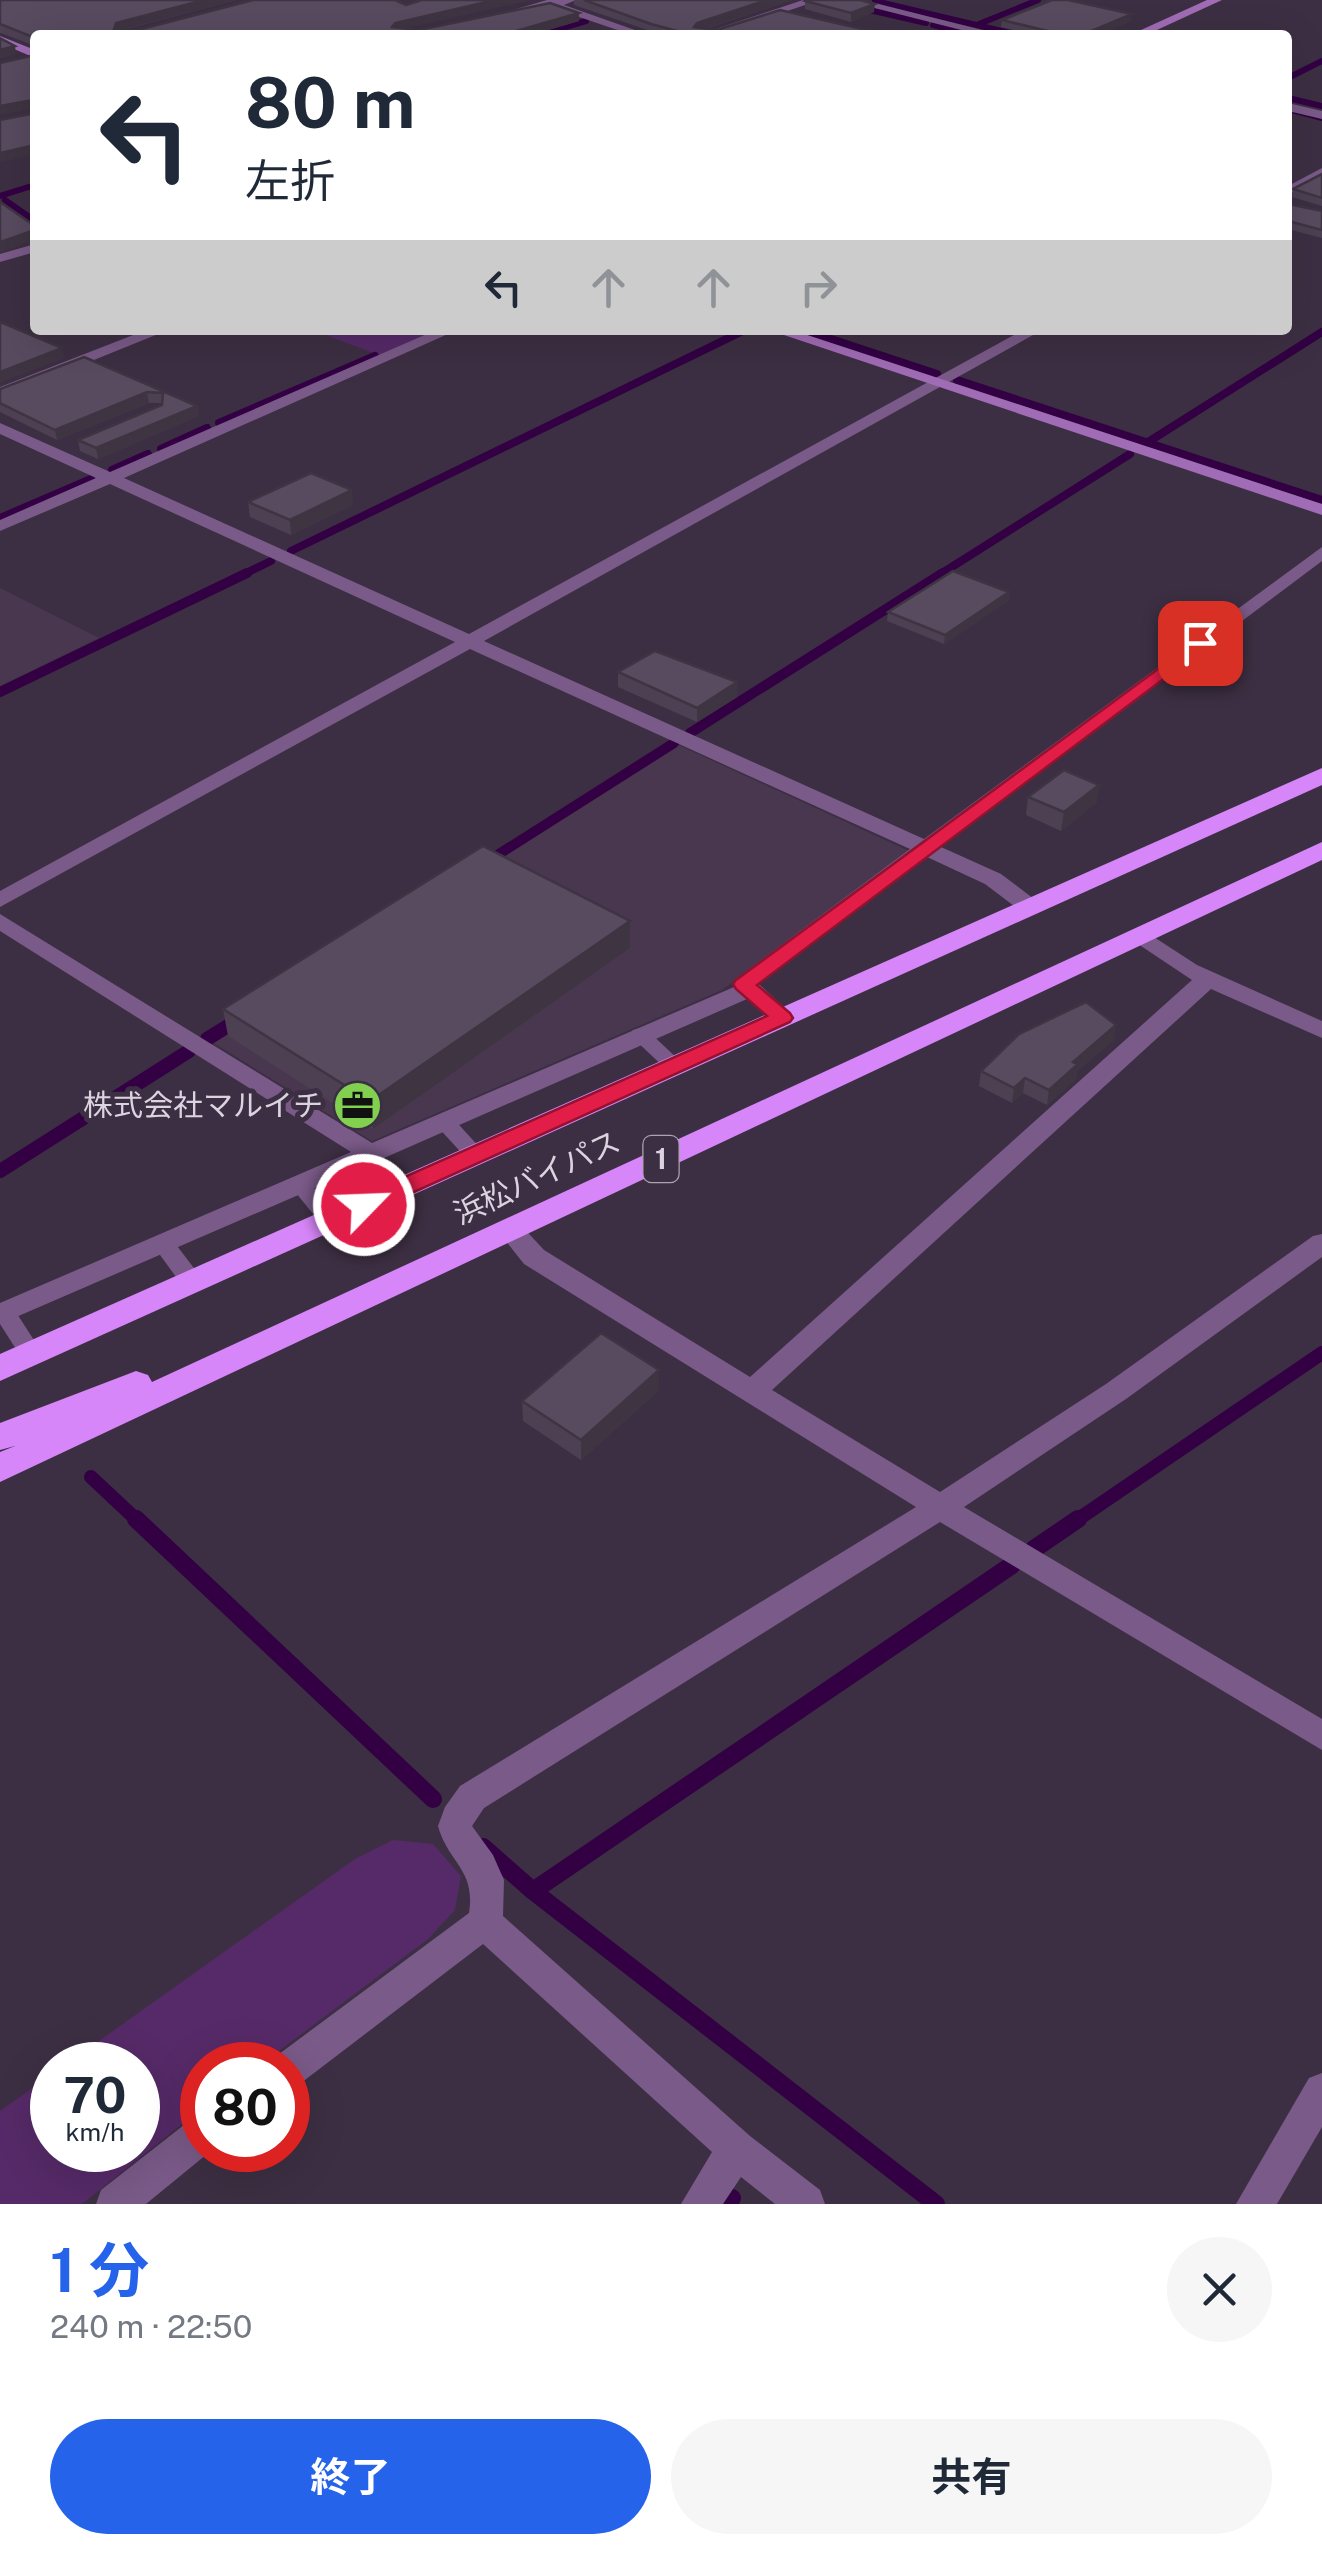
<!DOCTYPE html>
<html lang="ja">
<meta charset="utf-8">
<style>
:root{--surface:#fff;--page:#f6f6f7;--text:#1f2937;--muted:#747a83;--accent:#2563eb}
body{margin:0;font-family:"Public Sans","Noto Sans JP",sans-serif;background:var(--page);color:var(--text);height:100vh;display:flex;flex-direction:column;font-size:38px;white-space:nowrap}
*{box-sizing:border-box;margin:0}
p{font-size:32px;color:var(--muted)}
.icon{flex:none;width:55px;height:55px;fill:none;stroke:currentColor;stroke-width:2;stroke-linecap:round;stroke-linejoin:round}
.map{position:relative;height:2204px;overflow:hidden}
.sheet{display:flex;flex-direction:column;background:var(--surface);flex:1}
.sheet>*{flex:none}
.guide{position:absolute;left:30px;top:30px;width:1262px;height:305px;border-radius:10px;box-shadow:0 10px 40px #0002;background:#fff;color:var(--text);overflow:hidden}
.speed{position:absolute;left:30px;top:2042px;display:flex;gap:20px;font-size:50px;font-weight:700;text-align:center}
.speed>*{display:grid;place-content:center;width:130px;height:130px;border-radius:50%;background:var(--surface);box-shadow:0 10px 40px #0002;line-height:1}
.speed small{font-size:25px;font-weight:400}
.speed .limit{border:15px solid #d22;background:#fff;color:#111}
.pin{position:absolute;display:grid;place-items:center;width:85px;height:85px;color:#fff;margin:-42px;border-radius:20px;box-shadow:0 5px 15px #0006}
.me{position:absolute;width:110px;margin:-55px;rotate:66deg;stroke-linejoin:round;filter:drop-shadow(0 0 8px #0008)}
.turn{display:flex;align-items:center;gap:35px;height:210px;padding:0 50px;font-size:45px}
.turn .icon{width:130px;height:130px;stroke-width:2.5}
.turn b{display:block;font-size:70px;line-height:85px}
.lanes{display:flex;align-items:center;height:95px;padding:0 50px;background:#0003;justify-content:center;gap:50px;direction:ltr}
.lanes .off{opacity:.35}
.round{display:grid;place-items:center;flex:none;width:105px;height:105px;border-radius:52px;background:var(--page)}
.headline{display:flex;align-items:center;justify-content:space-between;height:170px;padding:0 50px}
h1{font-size:60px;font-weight:700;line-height:75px;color:var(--accent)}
.cta{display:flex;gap:20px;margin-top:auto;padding:20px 50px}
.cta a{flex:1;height:115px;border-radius:60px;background:var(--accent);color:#fff;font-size:40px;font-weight:700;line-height:115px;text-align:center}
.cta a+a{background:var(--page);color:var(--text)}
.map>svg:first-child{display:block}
.built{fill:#493750}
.green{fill:#562a68}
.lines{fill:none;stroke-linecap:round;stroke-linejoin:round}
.stream-far4{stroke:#320043;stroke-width:6}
.stream-far3{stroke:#320043;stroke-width:8}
.stream-far2{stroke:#320043;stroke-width:10}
.stream-far1{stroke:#320043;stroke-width:14}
.stream{stroke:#320043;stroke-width:18}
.lane{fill:#7a5a88;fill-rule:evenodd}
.street{fill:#7a5a88;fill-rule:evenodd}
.secondary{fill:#a06cb5;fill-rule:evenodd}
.highway{fill:#d786f9;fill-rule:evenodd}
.wall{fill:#4c4052}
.shaded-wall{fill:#3e3442}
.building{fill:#584a5f;stroke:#3e3442;stroke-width:2.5}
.route{fill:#e11d48;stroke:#92132f;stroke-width:2.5}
.labels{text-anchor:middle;stroke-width:10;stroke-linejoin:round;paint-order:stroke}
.shield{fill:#3d2f43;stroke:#aca2b1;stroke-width:2.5}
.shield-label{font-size:28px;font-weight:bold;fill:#dcd3e0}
.poi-label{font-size:30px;fill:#dcd3e0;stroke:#3d2f43;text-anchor:end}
.street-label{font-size:30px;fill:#dcd3e0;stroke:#3d2f43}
</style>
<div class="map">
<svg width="1322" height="2204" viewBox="0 0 1322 2204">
<rect width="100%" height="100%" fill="#3d2f43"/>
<!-- built -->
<g class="built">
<polygon points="0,588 99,638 0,686"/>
<polygon points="676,744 909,851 722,990 372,1141 209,1040"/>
</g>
<!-- green -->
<g class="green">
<polygon points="312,330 437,330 379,355"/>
<polygon points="393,1840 433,1844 461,1876 455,1910 428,1939 260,2065 202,2065 202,2108 82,2204 0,2204 0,2111 52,2074 52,2150 138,2150 138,2065 65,2065 355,1859"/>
</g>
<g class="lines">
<!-- stream-far4 -->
<g class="stream-far4">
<polyline points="875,1 1019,35"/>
<polyline points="861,8 926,23"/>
<polyline points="979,24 1038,0"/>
<polyline points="933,25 975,35"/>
<polyline points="539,35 586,21"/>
<polyline points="1288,78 1322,61"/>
<polyline points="1288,98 1322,106"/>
<polyline points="1288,109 1322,118"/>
<polyline points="0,196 35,185"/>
<polyline points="5,200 35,221"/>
</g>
<!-- stream-far3 -->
<g class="stream-far3">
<polyline points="804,330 937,374"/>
<polyline points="957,380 1322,500"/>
<polyline points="219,423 375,356"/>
<polyline points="1145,444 1322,332"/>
<polyline points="161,449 207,428"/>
<polyline points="112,470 148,454"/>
<polyline points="0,518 91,479"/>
<polyline points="291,551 745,330"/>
<polyline points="242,575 271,561"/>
<polyline points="939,575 1130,454"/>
</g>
<!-- stream-far2 -->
<g class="stream-far2">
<polyline points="0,692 247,573"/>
<polyline points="690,733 943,573"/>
<polyline points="488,861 674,743"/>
</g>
<!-- stream-far1 -->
<g class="stream-far1">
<polyline points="207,1039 239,1019"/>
<polyline points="0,1171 189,1051"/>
<polyline points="91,1477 139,1522"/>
<polyline points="1074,1522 1322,1353"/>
</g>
<!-- stream -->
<g class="stream">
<polyline points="136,1519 433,1799"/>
<polyline points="1034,1549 1078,1519"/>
<polyline points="483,1847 533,1891 936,2204"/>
<polyline points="533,1891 1012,1565"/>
<polyline points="729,2204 732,2198"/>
</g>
<!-- lane -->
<g class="lane">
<polygon points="640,1028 647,1030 681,1062 684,1066 681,1070 667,1070 633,1038 630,1034 633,1030"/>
<polygon points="443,1113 450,1115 482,1150 485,1155 482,1160 468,1160 436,1125 433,1120"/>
<polygon points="299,1176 306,1178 336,1215 340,1220 336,1225 322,1225 292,1188 289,1183 292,1178"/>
<polygon points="163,1235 171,1238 200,1276 203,1282 200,1288 184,1288 155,1248 152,1243 155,1238"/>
<polygon points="4,1304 12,1306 39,1348 42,1354 39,1360 23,1360 0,1324 0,1305"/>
</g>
<!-- street -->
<g class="street">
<polygon points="547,0 576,0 564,5 649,35 632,35 550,7 519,13 513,10"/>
<polygon points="803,0 820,0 716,35 698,35"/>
<polygon points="843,0 863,0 1002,35 981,35"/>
<polygon points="1288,103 1322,111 1322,119 1288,111"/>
<polygon points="1322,168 1322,177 1288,195 1288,186"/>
<polygon points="35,244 35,252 0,262 0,254"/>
<polygon points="146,330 168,330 0,398 0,387"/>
<polygon points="436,330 457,330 124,478 469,634 1023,330 1042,330 484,641 924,839 1322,547 1322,561 941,847 1001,874 1038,902 1041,907 1038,912 1022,912 985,884 927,857 759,984 790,1013 794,1018 790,1023 774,1023 747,999 384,1158 410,1189 406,1195 388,1195 363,1167 0,1324 0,1303 351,1152 0,931 0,914 372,1143 734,987 736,979 910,849 470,649 0,907 0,891 455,642 110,484 0,531 0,520 96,478 0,434 0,423 110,472"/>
<path d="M1140 928 1197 965 1322 1021V1038L1211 989 772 1390 940 1492 1106 1384 1313 1236 1322 1234V1257L1126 1399 964 1507 1322 1719V1750L940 1522 484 1808 472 1826 493 1855 504 1880 503 1916 750 2136 820 2190 825 2204H775L741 2177 723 2204H681L712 2152 483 1944 301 2083 288 2088V2065H272L275 2057 469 1913C476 1869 448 1863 438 1826L445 1807 460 1786 916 1507 524 1264 497 1230 501 1223H519L544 1250 750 1377 1192 980 1132 940 1129 935Z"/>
<polygon points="1322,2073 1322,2127 1277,2204 1236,2204 1309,2078"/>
<polygon points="202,2115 202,2150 212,2150 146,2204 96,2204 101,2190 189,2121"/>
</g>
<!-- secondary -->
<g class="secondary">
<polygon points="1207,0 1222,0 1146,35 1130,35"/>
<polygon points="0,36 35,50 35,58 0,43"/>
<polygon points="769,330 792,330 1322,504 1322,515"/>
</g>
<!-- highway -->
<g class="highway">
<polygon points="1322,768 1322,785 0,1381 0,1354"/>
<polygon points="1322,842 1322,860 0,1482 0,1452 15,1446 0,1450 0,1423 136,1371 148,1375 152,1382"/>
</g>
</g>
<!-- wall -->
<g class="wall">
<polygon points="0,0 236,0 123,30 138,30 403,4 406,29 419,30 579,13 579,21 531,35 35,35 35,46 1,33 0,33"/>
<polygon points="574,0 792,0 705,29 888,35 662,35 574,5"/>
<polygon points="805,1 874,12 851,22 805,9"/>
<polygon points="1002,20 1131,21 1097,35 1036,35 1001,27"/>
<polygon points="1322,174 1322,206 1292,197 1293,189"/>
<polygon points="1288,200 1288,204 1322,211 1322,238 1288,229"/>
<polygon points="84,357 197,406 198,416 98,459 80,451 78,440 162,405 162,403 149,403 57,440 0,412 0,389"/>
<polygon points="248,502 353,505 291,535 250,517"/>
<polygon points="1009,592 1008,601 944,644 887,621 888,612"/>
<polygon points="618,672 737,697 697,722 618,687"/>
<polygon points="1099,785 1096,803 1061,831 1026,815 1028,797"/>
<polygon points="630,921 630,948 373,1129 228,1036 223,1009"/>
<polygon points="1114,1040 1077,1071 1076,1079 1047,1105 1023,1093 1012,1103 979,1086 981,1071"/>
<polygon points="659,1370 659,1390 581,1460 523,1421 522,1401"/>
</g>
<!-- shaded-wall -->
<g class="shaded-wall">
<polygon points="204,0 236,0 117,31 114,29 116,23"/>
<polygon points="495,0 531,0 395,31 392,27 395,23"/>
<polygon points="767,0 792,0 697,31 694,27 697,23"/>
<polygon points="875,4 874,12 851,22 851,13"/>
<polygon points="579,13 579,21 531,35 502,35"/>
<polygon points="1132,14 1131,21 1097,35 1082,35"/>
<polygon points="15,46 16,54 0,59 0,50"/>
<polygon points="33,100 34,109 0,115 0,106"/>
<polygon points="35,145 35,155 0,162 0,153"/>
<polygon points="32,231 34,240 0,253 0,242"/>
<polygon points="62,348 64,358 0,383 0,372"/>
<polygon points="147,392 149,403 57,440 55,430"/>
<polygon points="197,406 198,416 98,459 96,448"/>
<polygon points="352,490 353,505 291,535 290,520"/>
<polygon points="1009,592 1008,601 944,644 945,635"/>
<polygon points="737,682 737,697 697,722 697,708"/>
<polygon points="1099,785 1096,803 1061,831 1064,812"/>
<polygon points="630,921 630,948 373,1129 370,1101"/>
<polygon points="1116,1025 1114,1040 1077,1071 1076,1079 1047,1105 1049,1090 1073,1062"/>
<polygon points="1025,1078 1023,1093 1012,1103 1014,1088"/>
<polygon points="659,1370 659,1390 581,1460 581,1440"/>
</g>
<!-- building -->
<g class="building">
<polygon points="0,0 204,0 116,23 114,29 138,30 253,0 395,0 406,5 422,0 495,0 395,23 392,27 419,30 550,3 579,13 502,35 35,35 35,38 0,24"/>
<polygon points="584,0 767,0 697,23 694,27 717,30 780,10 888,35 692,35 651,24"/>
<polygon points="807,0 860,0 875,4 851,13 805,1"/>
<polygon points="1052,0 1068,0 1132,14 1082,35 1064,35 1002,20"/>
<polygon points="0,38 15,46 0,50"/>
<polygon points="35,55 35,106 33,100 0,106 0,63"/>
<polygon points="35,113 35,145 0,153 0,120"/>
<polygon points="1322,174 1322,198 1293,189"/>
<polygon points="1288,200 1288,204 1322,211 1322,230 1288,221"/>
<polygon points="0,202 35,226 35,233 32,231 0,242"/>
<polygon points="0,322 62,348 0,372"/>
<polygon points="84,357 197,406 96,448 78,440 162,405 163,393 147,392 55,430 0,403 0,389"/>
<polygon points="311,473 352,490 290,520 248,502"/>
<polygon points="953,571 1009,592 945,635 888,612"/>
<polygon points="655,651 737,682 697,708 618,672"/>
<polygon points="1064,770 1099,785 1064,812 1028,797"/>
<polygon points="483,846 630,921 370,1101 223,1009"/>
<polygon points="1086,1002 1116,1025 1073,1062 1078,1064 1049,1090 1025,1078 1014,1088 981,1071 1019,1034"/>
<polygon points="601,1333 659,1370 581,1440 522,1401"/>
</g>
<!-- route -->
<polygon class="route" points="1200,638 1206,639 1206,647 757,985 790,1013 793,1018 790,1022 372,1211 355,1211 352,1205 355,1199 767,1016 736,989 733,984 736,980"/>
<!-- icons -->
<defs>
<symbol id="office-disc" viewBox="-11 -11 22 22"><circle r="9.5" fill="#81d050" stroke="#3d2f43"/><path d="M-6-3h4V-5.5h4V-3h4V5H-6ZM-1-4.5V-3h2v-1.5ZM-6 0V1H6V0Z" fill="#111"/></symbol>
</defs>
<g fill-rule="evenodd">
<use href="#office-disc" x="330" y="1078" width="55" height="55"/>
</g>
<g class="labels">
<!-- shield labels -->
<rect class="shield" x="643.5" y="1136" width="35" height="46" rx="8"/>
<g class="shield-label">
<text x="661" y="1169">1</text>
</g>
<!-- poi labels -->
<g class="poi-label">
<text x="323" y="1116">株式会社マルイチ</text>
</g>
<!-- street labels -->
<g class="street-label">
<text transform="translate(537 1178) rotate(-25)" y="10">浜松バイパス</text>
</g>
</g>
</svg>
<div class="speed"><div>70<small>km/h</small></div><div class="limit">80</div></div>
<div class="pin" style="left:1200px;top:643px;background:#d93025"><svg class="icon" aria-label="arrive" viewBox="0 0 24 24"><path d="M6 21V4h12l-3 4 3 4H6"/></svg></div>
<svg class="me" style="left:364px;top:1205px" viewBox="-20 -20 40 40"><circle r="17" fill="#e11d48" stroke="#fff" stroke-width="3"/><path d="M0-11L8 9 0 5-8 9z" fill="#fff"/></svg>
<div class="guide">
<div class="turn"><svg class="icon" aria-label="left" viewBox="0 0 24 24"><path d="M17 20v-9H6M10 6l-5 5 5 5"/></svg><div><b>80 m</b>左折</div></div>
<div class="lanes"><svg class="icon" aria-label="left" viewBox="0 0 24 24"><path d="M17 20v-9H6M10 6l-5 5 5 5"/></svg><svg class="icon off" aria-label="ahead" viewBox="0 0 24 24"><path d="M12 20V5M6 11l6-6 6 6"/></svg><svg class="icon off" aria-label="ahead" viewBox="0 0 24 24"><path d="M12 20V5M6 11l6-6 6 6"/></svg><svg class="icon off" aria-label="right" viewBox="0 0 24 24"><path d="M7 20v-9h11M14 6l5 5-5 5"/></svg></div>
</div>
</div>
<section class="sheet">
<div class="headline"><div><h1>1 分</h1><p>240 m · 22:50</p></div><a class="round"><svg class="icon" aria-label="close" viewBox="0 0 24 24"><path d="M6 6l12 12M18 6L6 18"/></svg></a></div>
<div class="cta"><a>終了</a><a>共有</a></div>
</section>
